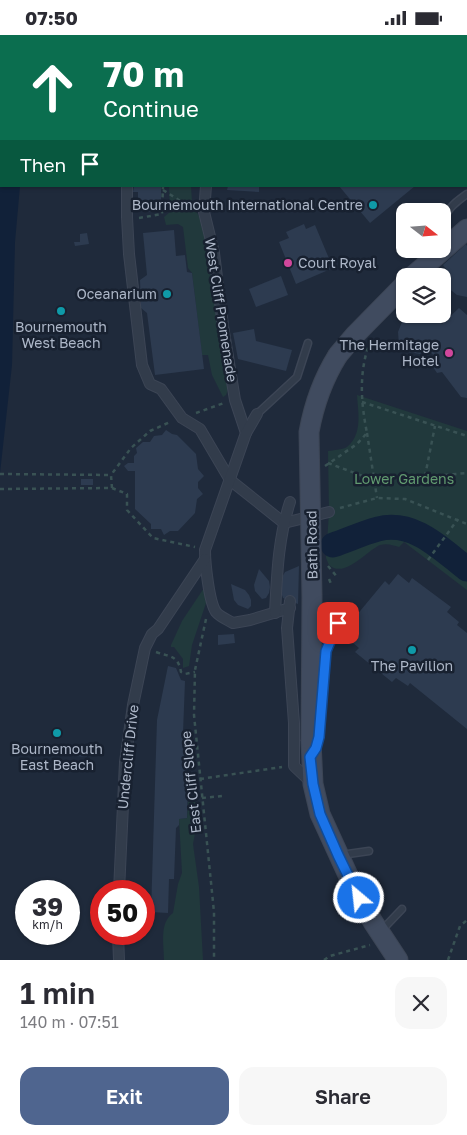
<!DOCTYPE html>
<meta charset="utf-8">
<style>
:root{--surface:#fff;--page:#f7f7f7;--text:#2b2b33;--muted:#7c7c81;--accent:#4f658f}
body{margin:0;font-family:"Golos Text",sans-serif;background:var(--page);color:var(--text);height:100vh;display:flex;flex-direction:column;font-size:19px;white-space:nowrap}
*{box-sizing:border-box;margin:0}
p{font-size:16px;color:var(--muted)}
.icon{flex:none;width:28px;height:28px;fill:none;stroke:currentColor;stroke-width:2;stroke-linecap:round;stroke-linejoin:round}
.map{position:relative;height:925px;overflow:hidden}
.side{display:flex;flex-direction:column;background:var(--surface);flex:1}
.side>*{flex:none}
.hud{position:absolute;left:0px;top:0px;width:468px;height:152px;box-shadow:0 1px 4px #0004;background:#0b6e4f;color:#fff;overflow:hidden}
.needle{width:32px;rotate:107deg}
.tools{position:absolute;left:396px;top:168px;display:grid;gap:10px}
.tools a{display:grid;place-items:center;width:55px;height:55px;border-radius:10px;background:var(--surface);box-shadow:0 1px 4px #0004;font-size:25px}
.speed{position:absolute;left:15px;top:845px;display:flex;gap:10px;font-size:25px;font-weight:700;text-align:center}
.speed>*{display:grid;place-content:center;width:65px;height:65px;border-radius:50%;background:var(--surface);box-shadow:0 1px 4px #0004;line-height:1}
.speed small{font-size:12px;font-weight:400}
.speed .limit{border:8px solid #d22;background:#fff;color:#111}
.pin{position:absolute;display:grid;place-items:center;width:42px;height:42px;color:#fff;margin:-21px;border-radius:10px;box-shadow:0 2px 8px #0006}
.me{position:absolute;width:55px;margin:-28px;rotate:332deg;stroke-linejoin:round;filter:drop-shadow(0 0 4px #0008)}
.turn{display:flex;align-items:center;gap:18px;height:105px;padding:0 20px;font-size:22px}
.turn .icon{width:65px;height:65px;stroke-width:2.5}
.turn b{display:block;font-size:35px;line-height:42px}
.then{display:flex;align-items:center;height:48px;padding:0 20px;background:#0003;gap:10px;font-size:19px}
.round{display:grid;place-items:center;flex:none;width:52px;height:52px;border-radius:15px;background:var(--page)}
.summary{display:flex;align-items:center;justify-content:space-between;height:85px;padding:0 20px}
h1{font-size:30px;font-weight:600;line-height:38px}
.cta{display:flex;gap:10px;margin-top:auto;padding:10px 20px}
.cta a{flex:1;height:58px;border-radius:15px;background:var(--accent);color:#fff;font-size:20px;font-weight:600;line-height:58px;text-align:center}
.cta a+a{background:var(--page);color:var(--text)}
.status{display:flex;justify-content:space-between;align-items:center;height:35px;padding:0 25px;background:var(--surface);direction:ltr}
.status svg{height:14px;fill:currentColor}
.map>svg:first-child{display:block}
.green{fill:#21393c}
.water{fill:#112139}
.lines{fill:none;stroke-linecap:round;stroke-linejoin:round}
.river{stroke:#112139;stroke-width:25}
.building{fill:#2d3b50}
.service-casing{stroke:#3c4555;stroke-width:9}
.pedestrian-casing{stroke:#3c4555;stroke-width:12}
.secondary-casing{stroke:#3c4555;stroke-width:21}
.path{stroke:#395254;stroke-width:2.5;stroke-dasharray:4 4;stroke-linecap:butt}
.service{stroke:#323c4b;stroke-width:6}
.pedestrian{stroke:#323c4b;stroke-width:10}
.secondary{stroke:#404b5f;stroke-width:19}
.secondary-bridge-casing{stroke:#3c4555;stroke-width:21;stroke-linecap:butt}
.secondary-bridge{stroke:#404b5f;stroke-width:19}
.route-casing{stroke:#114b97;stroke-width:12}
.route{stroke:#1a73e8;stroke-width:9}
.culture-dot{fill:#0f9aa8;stroke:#182130;stroke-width:2}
.hotel-dot{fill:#d1479c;stroke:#182130;stroke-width:2}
.labels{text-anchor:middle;stroke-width:5;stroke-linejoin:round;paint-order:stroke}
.poi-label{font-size:14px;fill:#adb7c8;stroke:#182130;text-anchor:end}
.street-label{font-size:14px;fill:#adb7c8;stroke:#182130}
.park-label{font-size:14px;fill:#629b70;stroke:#182130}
</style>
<div class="status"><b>07:50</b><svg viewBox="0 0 49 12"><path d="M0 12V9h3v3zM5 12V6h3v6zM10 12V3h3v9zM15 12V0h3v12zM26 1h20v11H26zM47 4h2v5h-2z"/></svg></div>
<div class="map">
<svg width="467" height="925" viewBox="0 0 467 925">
<rect width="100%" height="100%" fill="#1f2a3b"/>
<!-- green -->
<g class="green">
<polygon points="169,151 191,151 192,167 204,192 218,258 229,352 226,360 223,362 212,340 208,320 202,320 192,238 188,233 183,192 178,189 166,190 164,182 170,177"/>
<path d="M357 360 467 396V555L404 507 399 512C393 510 387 508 380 510 366 516 345 544 329 530L326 523 329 477 328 416C333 415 342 415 347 412 363 399 358 377 357 360Z"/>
<polygon points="204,553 209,559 192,610 189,631 183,633 183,624 174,612 171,612 171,610 182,586"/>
<path d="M193 766 197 768 199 778 193 809 199 852 203 925H164C164 909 159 888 173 878L178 849 182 838 179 784 187 783 188 767Z"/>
</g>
<!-- water -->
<polygon class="water" points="0,0 39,0 1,1 1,151 20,151 15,207 12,330 0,438"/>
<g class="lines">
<!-- river -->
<path class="river" d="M333 510C348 505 363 498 378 494 414 485 441 514 467 534"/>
</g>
<!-- building -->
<g class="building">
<polygon points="134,151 161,151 161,177 138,176 138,157 133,157"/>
<polygon points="228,151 259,151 259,157 227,155"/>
<polygon points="339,151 415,151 370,188"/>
<polygon points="304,189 306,194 315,190 333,233 296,249 279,207 289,203 286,197"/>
<polygon points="174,195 176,221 185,220 187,237 192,238 204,334 155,340 147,278 141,273 140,245 147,240 143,198"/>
<polygon points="87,198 89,209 75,211 74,207 80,207 80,199"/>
<polygon points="466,209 467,211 467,262 457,260 442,248 442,243 446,237 446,234 443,230"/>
<polygon points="281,241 288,260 256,272 249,254"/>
<polygon points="459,273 467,280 467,363 461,362 442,337 437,338 429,326 435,321 426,314 420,319 408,317 399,310 398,297 402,287 413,279 431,279 442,289"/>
<polygon points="254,294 256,306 292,315 286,336 238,324 233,298"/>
<polygon points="166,395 172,399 177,400 196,419 198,434 204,441 198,447 198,453 203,459 197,464 195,478 178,496 170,496 164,500 161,494 151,494 151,489 135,474 135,436 128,436 124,431 128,428 134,428 134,421 137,418 136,413 143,407 150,407 154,401 162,400"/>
<rect x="81" y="444" width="12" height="6"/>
<polygon points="299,531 298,569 283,563 278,549 285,537"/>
<polygon points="259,534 269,546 270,552 269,558 266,563 262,564 255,556 254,550"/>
<polygon points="398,539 409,548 412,543 451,572 447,577 459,587 457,590 467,598 467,694 410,648 408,651 396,643 392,647 355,617 359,613 347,603 357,592 351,587 385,546 389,550"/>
<polygon points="231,549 245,555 249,560 251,565 251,571 248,574 238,570 234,565"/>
<polygon points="234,599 235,608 218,610 218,600"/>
<polygon points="168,631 176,633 181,645 185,646 183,698 188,746 187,783 179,784 179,790 176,793 174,844 169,844 168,878 151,877 157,685"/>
<polygon points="80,710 88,710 87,722 73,721 73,717 79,717"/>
</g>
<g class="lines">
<defs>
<g id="service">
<path d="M450 207C440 180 445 175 467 159"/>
<polyline points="257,379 297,342 308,308"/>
<polyline points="320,695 327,616 338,589"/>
<polyline points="341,820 369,816"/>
<polyline points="382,895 402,874"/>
</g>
<g id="pedestrian">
<polyline points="130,1 130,0"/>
<polyline points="212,1 213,0"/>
<polyline points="127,151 127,182 129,219 142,330 150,349 161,354 182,383 200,394 230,445 284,488 329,477"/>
<polyline points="206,151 204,177 214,218 223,291 235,365 246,398"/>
<path d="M257 379 246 398 205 515C205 528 209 567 216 577 220 582 228 585 233 588L250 585 290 573"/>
<polyline points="290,566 287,593 294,688 294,731 313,749"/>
<path d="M275 578C277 540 278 504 290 467"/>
<polyline points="119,856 125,727 133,670 145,613 152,599 158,594 205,524"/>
<polyline points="118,899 119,925"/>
</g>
<g id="secondary">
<polyline points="413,241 467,194"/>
<polyline points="338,320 355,300 405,249"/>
<polyline points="311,706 313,749 320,779 353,851 373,887 398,925"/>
</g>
</defs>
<!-- service casing -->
<use href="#service" class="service-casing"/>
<!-- pedestrian casing -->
<use href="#pedestrian" class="pedestrian-casing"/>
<!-- secondary casing -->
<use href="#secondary" class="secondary-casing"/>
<!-- path -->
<g class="path">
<polyline points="466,131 467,130"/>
<polyline points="163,155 193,174"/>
<polyline points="139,183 162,179 163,151"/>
<polyline points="362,367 467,401"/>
<polyline points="196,378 224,368"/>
<polyline points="367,398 377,463"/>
<polyline points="328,428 376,446 467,438"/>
<path d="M325 431 357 409 367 398C361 368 359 341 368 312"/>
<polyline points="0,439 111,440"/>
<polyline points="425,441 435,391"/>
<polyline points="112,453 127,459 127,475 153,503 195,512"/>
<polyline points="0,454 112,453 111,440 131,413 150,396 170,387"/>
<polyline points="340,473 377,463 405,464 467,489"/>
<polyline points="428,525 458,484"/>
<polyline points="328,531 338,543"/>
<polyline points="329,544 332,551"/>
<polyline points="206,584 195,635 194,680 214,877 214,925"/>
<path d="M156 617C170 622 178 620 181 637L185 639 195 637"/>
<polyline points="200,744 282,732"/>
<polyline points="202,763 223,761"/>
<polyline points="324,925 330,921 370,910"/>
<polyline points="448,925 460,891 467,885"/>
</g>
<!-- service -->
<use href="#service" class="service"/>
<!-- pedestrian -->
<use href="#pedestrian" class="pedestrian"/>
<!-- secondary -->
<use href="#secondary" class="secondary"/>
<defs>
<path id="secondary-bridge" d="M311 706 312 562 309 397C314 369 323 344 338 320"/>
</defs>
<!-- secondary-bridge casing -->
<use href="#secondary-bridge" class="secondary-bridge-casing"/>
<!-- secondary-bridge -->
<use href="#secondary-bridge" class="secondary-bridge"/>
</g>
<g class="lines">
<defs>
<polyline id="route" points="338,588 326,616 319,702 316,713 310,722 313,749 320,779 338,820 359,863"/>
</defs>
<!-- route casing -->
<use href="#route" class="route-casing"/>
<!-- route -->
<use href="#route" class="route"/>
</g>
<!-- markers -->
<g class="culture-dot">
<circle cx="373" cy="170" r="5"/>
<circle cx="167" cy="259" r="5"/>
<circle cx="61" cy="276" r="5"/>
<circle cx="412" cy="615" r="5"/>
<circle cx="57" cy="698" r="5"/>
</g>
<g class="hotel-dot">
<circle cx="288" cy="228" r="5"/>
<circle cx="449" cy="318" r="5"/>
</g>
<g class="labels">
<!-- poi labels -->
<g class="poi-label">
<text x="363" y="175">Bournemouth International Centre</text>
<text x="298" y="233" text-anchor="start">Court Royal</text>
<text x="157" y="264">Oceanarium</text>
<text x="61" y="297" text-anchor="middle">Bournemouth<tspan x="61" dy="16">West Beach</tspan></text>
<text x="439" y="315">The Hermitage<tspan x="439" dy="16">Hotel</tspan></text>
<text x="412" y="636" text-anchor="middle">The Pavilion</text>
<text x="57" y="719" text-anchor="middle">Bournemouth<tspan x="57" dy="16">East Beach</tspan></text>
</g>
<!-- street labels -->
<g class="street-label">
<text transform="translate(221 275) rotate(81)" y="5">West Cliff Promenade</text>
<text transform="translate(312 510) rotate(-91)" y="5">Bath Road</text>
<text transform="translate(128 722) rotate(-84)" y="5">Undercliff Drive</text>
<text transform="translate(191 747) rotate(-96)" y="5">East Cliff Slope</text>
</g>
<!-- park labels -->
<g class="park-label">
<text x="404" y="449">Lower Gardens</text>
</g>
</g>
</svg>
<div class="tools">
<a><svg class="needle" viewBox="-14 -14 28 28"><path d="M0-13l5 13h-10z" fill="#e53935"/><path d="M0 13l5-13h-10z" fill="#7c7c81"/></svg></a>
<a><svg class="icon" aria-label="layers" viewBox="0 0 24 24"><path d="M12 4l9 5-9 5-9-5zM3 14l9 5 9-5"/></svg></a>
</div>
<div class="speed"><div>39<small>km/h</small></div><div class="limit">50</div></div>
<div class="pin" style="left:338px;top:588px;background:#d93025"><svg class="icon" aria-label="arrive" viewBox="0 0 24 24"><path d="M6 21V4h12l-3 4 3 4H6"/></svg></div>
<svg class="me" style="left:359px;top:863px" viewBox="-20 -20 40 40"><circle r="17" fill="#1a73e8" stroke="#fff" stroke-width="3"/><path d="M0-11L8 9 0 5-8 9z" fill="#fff"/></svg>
<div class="hud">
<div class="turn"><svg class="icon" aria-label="ahead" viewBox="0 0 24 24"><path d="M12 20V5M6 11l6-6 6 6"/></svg><div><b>70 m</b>Continue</div></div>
<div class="then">Then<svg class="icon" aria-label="arrive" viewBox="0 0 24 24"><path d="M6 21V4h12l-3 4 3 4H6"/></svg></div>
</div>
</div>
<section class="side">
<div class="summary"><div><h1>1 min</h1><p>140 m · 07:51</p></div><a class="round"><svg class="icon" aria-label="close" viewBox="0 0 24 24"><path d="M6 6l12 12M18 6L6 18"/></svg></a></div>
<div class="cta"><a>Exit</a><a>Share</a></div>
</section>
